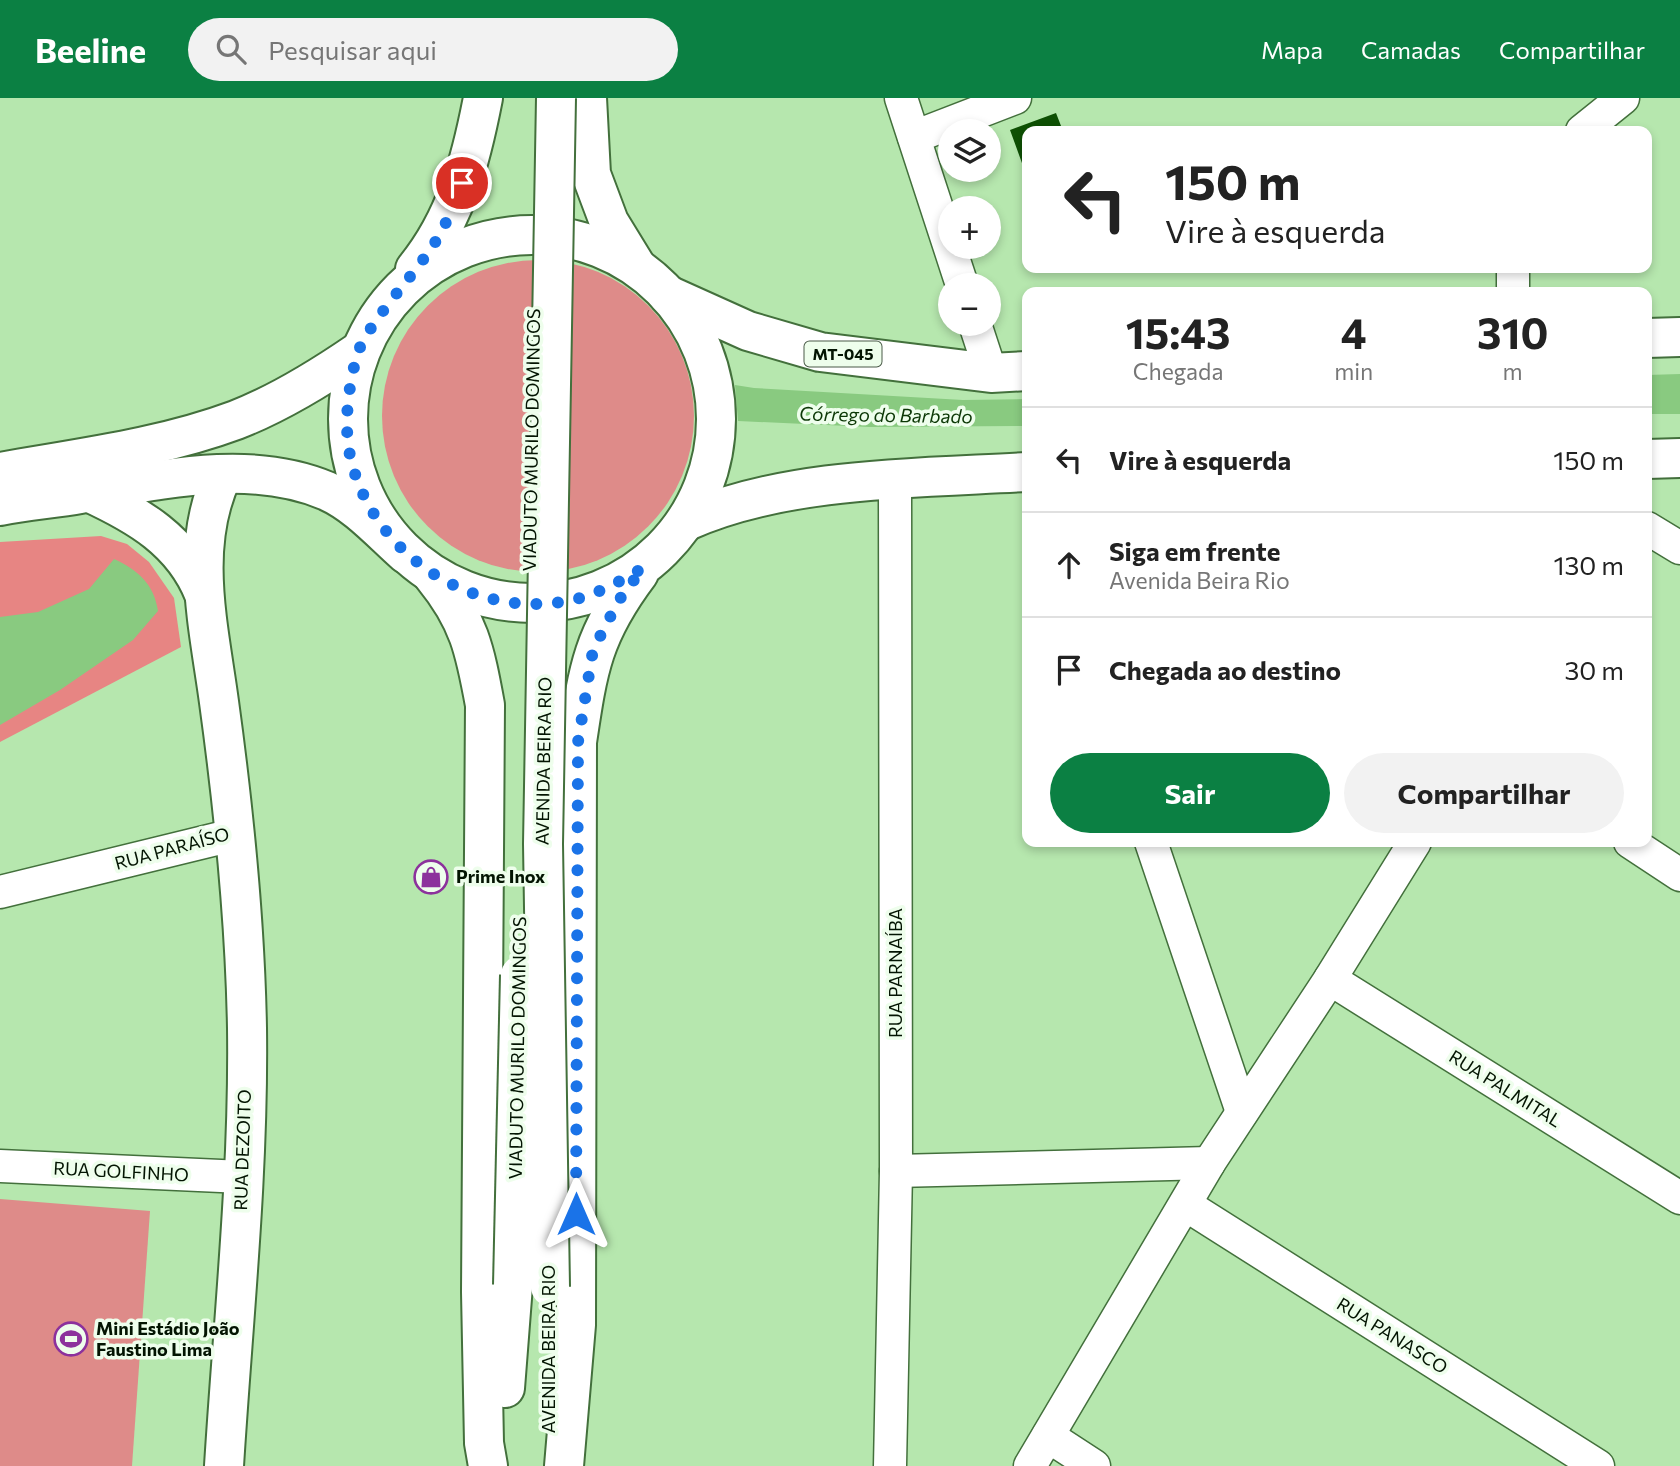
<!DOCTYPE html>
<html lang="pt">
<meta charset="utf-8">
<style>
:root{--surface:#fff;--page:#f2f2f2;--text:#222;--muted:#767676;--line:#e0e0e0;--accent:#0b8043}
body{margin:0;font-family:Commissioner,sans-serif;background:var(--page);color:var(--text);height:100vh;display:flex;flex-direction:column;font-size:26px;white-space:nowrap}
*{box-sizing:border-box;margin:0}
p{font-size:23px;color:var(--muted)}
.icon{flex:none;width:38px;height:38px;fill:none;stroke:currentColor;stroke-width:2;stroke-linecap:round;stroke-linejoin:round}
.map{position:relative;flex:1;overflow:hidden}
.details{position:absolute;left:1022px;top:189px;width:630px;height:560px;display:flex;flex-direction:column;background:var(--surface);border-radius:14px;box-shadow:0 4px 10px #0003}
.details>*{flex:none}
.hud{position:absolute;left:1022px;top:28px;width:630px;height:147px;border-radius:14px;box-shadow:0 4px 10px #0003;background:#fff;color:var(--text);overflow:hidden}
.controls{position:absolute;left:938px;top:21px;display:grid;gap:14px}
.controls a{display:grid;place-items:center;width:63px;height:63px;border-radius:50%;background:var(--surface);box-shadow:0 4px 10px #0003;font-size:35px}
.pin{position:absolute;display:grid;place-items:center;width:60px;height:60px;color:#fff;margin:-30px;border:4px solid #fff;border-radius:50%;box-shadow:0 2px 7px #0007}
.me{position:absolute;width:77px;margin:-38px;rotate:0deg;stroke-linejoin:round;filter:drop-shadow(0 0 5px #0008)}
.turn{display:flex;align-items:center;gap:24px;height:147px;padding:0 28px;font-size:32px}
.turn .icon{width:91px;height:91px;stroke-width:2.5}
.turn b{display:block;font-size:49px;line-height:60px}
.eta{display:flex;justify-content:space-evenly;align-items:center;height:119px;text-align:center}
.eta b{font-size:42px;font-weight:700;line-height:49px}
.action{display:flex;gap:14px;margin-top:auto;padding:14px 28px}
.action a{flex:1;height:80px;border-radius:42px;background:var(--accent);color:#fff;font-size:28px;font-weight:700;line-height:80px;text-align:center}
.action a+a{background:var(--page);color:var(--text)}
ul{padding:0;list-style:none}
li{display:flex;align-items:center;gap:21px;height:105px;padding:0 28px;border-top:2px solid var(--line)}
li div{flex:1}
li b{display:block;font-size:26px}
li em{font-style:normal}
header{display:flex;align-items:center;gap:42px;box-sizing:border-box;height:98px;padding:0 35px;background:var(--accent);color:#fff}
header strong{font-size:33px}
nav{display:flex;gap:38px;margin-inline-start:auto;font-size:24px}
.search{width:490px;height:63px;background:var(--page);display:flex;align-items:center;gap:18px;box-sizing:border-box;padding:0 24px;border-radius:38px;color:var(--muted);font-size:26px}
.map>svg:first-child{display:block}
.green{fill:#de8b89}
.forest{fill:#e78583}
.water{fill:#89ca80}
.building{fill:#0e5004}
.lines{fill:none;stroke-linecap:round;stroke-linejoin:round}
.street-casing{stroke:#43703c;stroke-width:35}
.secondary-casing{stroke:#43703c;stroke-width:42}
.primary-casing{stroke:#43703c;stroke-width:42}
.street{stroke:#fff;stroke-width:32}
.secondary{stroke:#fff;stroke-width:38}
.primary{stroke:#fff;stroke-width:38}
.primary-bridge-casing{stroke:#43703c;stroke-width:42;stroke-linecap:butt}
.primary-bridge{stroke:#fff;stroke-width:38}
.route{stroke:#1a73e8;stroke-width:12;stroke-dasharray:0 21.6}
.labels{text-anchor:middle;stroke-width:7;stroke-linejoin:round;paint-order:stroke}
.shield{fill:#eefeec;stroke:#4a5a48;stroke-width:2}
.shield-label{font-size:16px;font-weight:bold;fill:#031402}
.street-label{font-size:18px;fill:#031402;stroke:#eefeec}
.poi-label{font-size:18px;font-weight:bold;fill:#031402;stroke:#eefeec;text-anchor:start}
.water-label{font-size:19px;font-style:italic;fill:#0c3806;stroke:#eefeec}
</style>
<header>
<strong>Beeline</strong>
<div class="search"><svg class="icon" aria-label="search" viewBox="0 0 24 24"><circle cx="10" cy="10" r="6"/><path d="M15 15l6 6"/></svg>Pesquisar aqui</div>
<nav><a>Mapa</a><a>Camadas</a><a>Compartilhar</a></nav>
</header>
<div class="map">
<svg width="1680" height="1368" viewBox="0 0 1680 1368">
<rect width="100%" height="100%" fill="#b6e7ae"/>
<!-- green -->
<g class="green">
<circle cx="538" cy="318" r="156"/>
<polygon points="0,1101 150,1113 132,1368 0,1368"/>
</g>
<!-- forest -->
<polygon class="forest" points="101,438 127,446 149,464 174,500 181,549 0,644 0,444"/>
<!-- water -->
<g class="water">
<polygon points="1680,276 1680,316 1647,316 1647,277"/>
<polygon points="735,287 754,290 963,302 1027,301 1027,328 869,329 738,323"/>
<path d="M114 461C138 472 154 486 158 513L133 542 60 592 0 627V519L38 514 89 491Z"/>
</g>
<!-- building -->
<polygon class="building" points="1056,15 1063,33 1027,33 1027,79 1010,32"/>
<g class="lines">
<defs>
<g id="street">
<polyline points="901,0 962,187"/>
<polyline points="1582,33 1623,0"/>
<polyline points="914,39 1015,0"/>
<polyline points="1513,170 1513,194"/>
<polyline points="975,226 991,275"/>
<polyline points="1647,430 1680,450"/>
<polyline points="1151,744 1242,1014"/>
<polyline points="1630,744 1680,777"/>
<polyline points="0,794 237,736"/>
<polyline points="1330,881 1680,1100"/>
<polyline points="0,1068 243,1079"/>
<polyline points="896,1073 1209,1065"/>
<polyline points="1186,1107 1598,1368"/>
<polyline points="1048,1338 1094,1368"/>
<polyline points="890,1368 896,1073 895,382"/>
<polyline points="1030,1368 1209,1065 1330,881 1415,744"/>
</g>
<g id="secondary">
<path d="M0 374C79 360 161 350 236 322 280 305 320 280 358 254"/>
<path d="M223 376C188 448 209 529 219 604 234 713 245 821 247 930 249 1076 233 1223 224 1368"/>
<path d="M88 394C138 417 183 443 204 496"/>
<path d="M0 408C26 402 53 401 80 396 160 382 249 360 327 393 358 407 381 434 406 456"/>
</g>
<g id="primary">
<polyline points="587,0 591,76 609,124 636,168"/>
<circle cx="532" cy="321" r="184"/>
<path d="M415 171C456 121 471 62 483 0"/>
<polyline points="668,197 748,233 820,254 991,275 1027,273"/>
<polyline points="1647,240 1680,239"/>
<polyline points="1647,361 1680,360"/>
<path d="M687 423C785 379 920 380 1027 374"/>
<path d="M433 478C469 522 475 552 485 607L481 1194 484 1345 488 1368"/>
<polyline points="505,1290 513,1187"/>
<path d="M564 1368 576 1227 577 644C588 570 593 536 639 475"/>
</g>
</defs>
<!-- street casing -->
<use href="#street" class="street-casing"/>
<!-- secondary casing -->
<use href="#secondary" class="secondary-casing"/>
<!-- primary casing -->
<use href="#primary" class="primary-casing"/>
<!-- street -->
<use href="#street" class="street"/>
<!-- secondary -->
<use href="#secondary" class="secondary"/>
<!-- primary -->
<use href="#primary" class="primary"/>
<defs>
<g id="primary-bridge">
<polyline points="513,1187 520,877"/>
<polyline points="550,1189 543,746 556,0"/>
</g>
</defs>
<!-- primary-bridge casing -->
<use href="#primary-bridge" class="primary-bridge-casing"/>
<!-- primary-bridge -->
<use href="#primary-bridge" class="primary-bridge"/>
</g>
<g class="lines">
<!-- route -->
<path class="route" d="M462 85C454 108 444 132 430 152 412 179 366 228 357 257 348 291 343 328 351 362 375 460 478 525 576 501 600 495 622 482 643 470L619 502 593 552 578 644 576 1116"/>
</g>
<!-- icons -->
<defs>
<symbol id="shop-ring" viewBox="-11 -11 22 22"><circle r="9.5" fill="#eefeec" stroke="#8c319c" stroke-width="1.5"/><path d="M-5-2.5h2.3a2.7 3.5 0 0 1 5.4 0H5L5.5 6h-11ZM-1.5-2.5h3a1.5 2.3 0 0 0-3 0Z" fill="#8c319c"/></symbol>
<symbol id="stadium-ring" viewBox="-11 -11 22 22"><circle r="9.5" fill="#eefeec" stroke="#8c319c" stroke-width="1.5"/><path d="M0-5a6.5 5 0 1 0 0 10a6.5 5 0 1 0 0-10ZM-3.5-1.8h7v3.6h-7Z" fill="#8c319c"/></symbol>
</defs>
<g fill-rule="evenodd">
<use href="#shop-ring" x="412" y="760" width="38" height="38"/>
<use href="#stadium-ring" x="52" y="1222" width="38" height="38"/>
</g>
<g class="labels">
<!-- shield labels -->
<rect class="shield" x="804.5" y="243.5" width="77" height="25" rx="5"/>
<g class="shield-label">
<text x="843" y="262">MT-045</text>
</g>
<!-- street labels -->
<g class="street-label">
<text transform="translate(532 342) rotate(-89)" y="6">VIADUTO MURILO DOMINGOS</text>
<text transform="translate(544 663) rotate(-89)" y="6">AVENIDA BEIRA RIO</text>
<text transform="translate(172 751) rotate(-15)" y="6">RUA PARAÍSO</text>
<text transform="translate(896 875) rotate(-90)" y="6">RUA PARNAÍBA</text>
<text transform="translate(518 950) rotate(-89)" y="6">VIADUTO MURILO DOMINGOS</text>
<text transform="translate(1505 991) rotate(32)" y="6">RUA PALMITAL</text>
<text transform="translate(243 1052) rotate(-88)" y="6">RUA DEZOITO</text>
<text transform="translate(121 1074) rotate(3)" y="6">RUA GOLFINHO</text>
<text transform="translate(1392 1238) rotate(32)" y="6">RUA PANASCO</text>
<text transform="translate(549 1251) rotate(-90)" y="6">AVENIDA BEIRA RIO</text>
</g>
<!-- poi labels -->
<g class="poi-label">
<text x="456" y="785">Prime Inox</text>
<text x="96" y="1237">Mini Estádio João<tspan x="96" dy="21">Faustino Lima</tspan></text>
</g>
<!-- water labels -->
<g class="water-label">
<text transform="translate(886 317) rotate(1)" y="7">Córrego do Barbado</text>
</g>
</g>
</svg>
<div class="controls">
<a><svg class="icon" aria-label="layers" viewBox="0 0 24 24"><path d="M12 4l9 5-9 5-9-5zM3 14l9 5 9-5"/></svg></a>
<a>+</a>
<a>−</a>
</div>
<div class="pin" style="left:462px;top:85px;background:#d93025"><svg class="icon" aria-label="arrive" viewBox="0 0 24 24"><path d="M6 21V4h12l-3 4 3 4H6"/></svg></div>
<svg class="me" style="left:576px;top:1116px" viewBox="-20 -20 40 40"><path d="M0-17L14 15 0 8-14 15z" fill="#1a73e8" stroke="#fff" stroke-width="4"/></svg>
<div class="hud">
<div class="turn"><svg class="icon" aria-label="left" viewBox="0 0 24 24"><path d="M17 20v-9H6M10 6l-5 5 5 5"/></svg><div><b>150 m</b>Vire à esquerda</div></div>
</div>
<section class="details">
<div class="eta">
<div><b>15:43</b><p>Chegada</p></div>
<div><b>4</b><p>min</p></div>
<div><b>310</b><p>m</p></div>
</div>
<ul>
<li><svg class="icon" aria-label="left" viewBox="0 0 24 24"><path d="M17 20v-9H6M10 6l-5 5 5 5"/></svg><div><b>Vire à esquerda</b></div><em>150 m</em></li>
<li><svg class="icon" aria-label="ahead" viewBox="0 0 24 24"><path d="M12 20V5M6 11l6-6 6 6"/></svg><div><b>Siga em frente</b><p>Avenida Beira Rio</p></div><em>130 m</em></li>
<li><svg class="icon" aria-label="arrive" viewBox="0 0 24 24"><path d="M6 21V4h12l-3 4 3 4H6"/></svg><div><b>Chegada ao destino</b></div><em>30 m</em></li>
</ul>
<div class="action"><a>Sair</a><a>Compartilhar</a></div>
</section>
</div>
